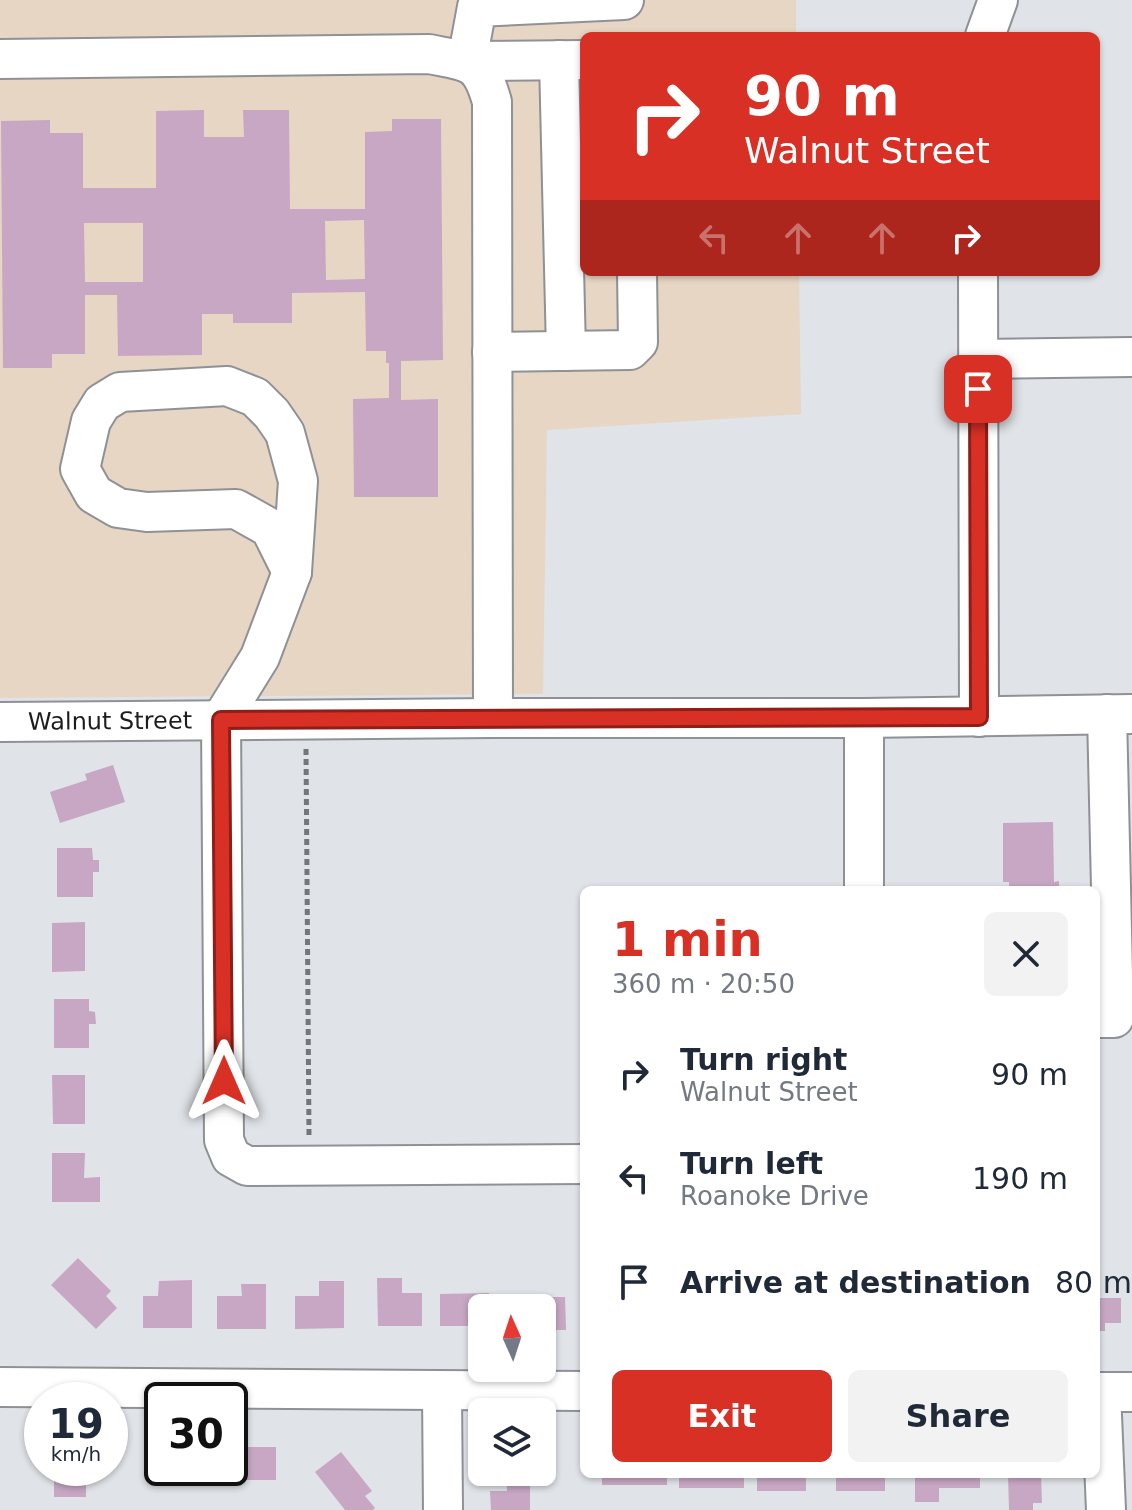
<!DOCTYPE html>
<meta charset="utf-8">
<style>
:root{--surface:#fff;--page:#f2f2f3;--text:#1f2937;--muted:#747a83;--accent:#d93025}
body{margin:0;font-family:"DejaVu Sans",sans-serif;background:var(--page);color:var(--text);height:100vh;display:flex;flex-direction:column;font-size:30px;white-space:nowrap}
*{box-sizing:border-box;margin:0}
p{font-size:26px;color:var(--muted)}
.icon{flex:none;width:44px;height:44px;fill:none;stroke:currentColor;stroke-width:2;stroke-linecap:round;stroke-linejoin:round}
.map{position:relative;flex:1;overflow:hidden}
.panel{position:absolute;left:580px;top:886px;width:520px;height:592px;display:flex;flex-direction:column;background:var(--surface);border-radius:12px;box-shadow:0 2px 6px #0004}
.panel>*{flex:none}
.guide{position:absolute;left:580px;top:32px;width:520px;height:244px;border-radius:12px;box-shadow:0 2px 6px #0004;background:#d93025;color:#fff;overflow:hidden}
.needle{width:52px;rotate:357deg}
.controls{position:absolute;left:468px;top:1294px;display:grid;gap:16px}
.controls a{display:grid;place-items:center;width:88px;height:88px;border-radius:12px;background:var(--surface);box-shadow:0 2px 6px #0004;font-size:40px}
.speed{position:absolute;left:24px;top:1382px;display:flex;gap:16px;font-size:40px;font-weight:700;text-align:center}
.speed>*{display:grid;place-content:center;width:104px;height:104px;border-radius:50%;background:var(--surface);box-shadow:0 2px 6px #0004;line-height:1}
.speed small{font-size:20px;font-weight:400}
.speed .limit{border:4px solid #111;border-radius:12px;background:#fff;color:#111}
.pin{position:absolute;display:grid;place-items:center;width:68px;height:68px;color:#fff;margin:-34px;border-radius:16px;box-shadow:0 4px 12px #0006}
.me{position:absolute;width:88px;margin:-44px;rotate:0deg;stroke-linejoin:round;filter:drop-shadow(0 0 6px #0008)}
.turn{display:flex;align-items:center;gap:28px;height:168px;padding:0 32px;font-size:36px}
.turn .icon{width:104px;height:104px;stroke-width:2.5}
.turn b{display:block;font-size:56px;line-height:68px}
.lanes{display:flex;align-items:center;height:76px;padding:0 32px;background:#0003;justify-content:center;gap:40px;direction:ltr}
.lanes .off{opacity:.35}
.round{display:grid;place-items:center;flex:none;width:84px;height:84px;border-radius:12px;background:var(--page)}
.headline{display:flex;align-items:center;justify-content:space-between;height:136px;padding:0 32px}
h1{font-size:48px;font-weight:800;line-height:60px;color:var(--accent)}
.action{display:flex;gap:16px;margin-top:auto;padding:16px 32px}
.action a{flex:1;height:92px;border-radius:12px;background:var(--accent);color:#fff;font-size:32px;font-weight:800;line-height:92px;text-align:center}
.action a+a{background:var(--page);color:var(--text)}
ul{padding:0;list-style:none}
li{display:flex;align-items:center;gap:24px;height:104px;padding:0 32px}
li div{flex:1}
li b{display:block;font-size:30px}
li em{font-style:normal}
.map>svg:first-child{display:block}
.education{fill:#e7d6c4}
.building{fill:#c7a7c3;fill-rule:evenodd}
.lines{fill:none;stroke-linecap:round;stroke-linejoin:round}
.minor-casing{stroke:#8e9195;stroke-width:42}
.path{stroke:#747679;stroke-width:5;stroke-dasharray:6 4;stroke-linecap:butt}
.minor{stroke:#fff;stroke-width:38}
.route-casing{stroke:#8d1f18;stroke-width:20}
.route{stroke:#d93025;stroke-width:14}
.labels{text-anchor:middle;stroke-width:6;stroke-linejoin:round;paint-order:stroke}
.street-label{font-size:24px;fill:#1c1d1f;stroke:#fff}
</style>
<div class="map">
<svg width="1132" height="1510" viewBox="0 0 1132 1510">
<rect width="100%" height="100%" fill="#e0e3e7"/>
<!-- education -->
<polygon class="education" points="0,0 796,0 796,36 584,36 584,272 799,272 801,414 547,430 543,694 0,698"/>
<!-- building -->
<g class="building">
<path d="M204 110V137H244L243 110H289L290 209H365V132L392 131V119H441L443 360 401 361V400L438 399V497H354L353 399 389 398V363H386V351H366L365 292 292 293V323H233V314H202V355L118 356 117 295H85V354H52V368H3L1 121 50 120V133H83V188H156V111ZM364 220 365 279 326 280 325 221ZM84 223H143V282H85Z"/>
<polygon points="113,765 125,802 60,823 50,792 87,780 85,774"/>
<polygon points="1053,822 1054,882 1059,881 1059,890 1009,890 1009,882 1003,882 1003,823"/>
<polygon points="57,848 92,848 93,860 99,860 99,872 93,872 93,897 57,897"/>
<polygon points="85,922 85,971 52,972 52,923"/>
<polygon points="54,999 89,999 89,1011 95,1012 96,1024 89,1024 89,1048 54,1048"/>
<polygon points="52,1075 85,1075 85,1124 53,1124"/>
<polygon points="52,1153 85,1153 84,1178 100,1177 100,1202 52,1202"/>
<polygon points="78,1258 111,1291 106,1296 117,1308 96,1329 51,1285"/>
<polygon points="377,1278 402,1278 402,1293 422,1293 422,1326 378,1326"/>
<polygon points="192,1280 192,1328 143,1328 143,1296 158,1296 159,1281"/>
<polygon points="319,1281 344,1281 344,1328 295,1329 295,1296 319,1296"/>
<polygon points="241,1284 266,1284 266,1329 217,1329 217,1296 242,1296"/>
<polygon points="489,1293 490,1308 482,1308 482,1326 440,1326 440,1294"/>
<polygon points="516,1297 565,1297 566,1330 542,1330 542,1308 516,1308"/>
<polygon points="1096,1298 1121,1298 1121,1323 1105,1323 1105,1331 1096,1331"/>
<polygon points="157,1447 162,1447 162,1468 206,1468 206,1480 157,1480"/>
<polygon points="230,1447 276,1447 276,1480 227,1480 227,1468 230,1468"/>
<polygon points="341,1452 372,1491 365,1496 375,1508 373,1510 345,1510 315,1472"/>
<rect x="54" y="1468" width="32" height="29"/>
<polygon points="506,1473 530,1473 530,1510 491,1510 490,1491 507,1491"/>
<rect x="602" y="1474" width="65" height="11"/>
<rect x="679" y="1474" width="65" height="14"/>
<rect x="757" y="1474" width="49" height="17"/>
<rect x="836" y="1474" width="49" height="17"/>
<polygon points="915,1474 980,1474 980,1488 939,1488 939,1502 915,1502"/>
<polygon points="1008,1474 1041,1474 1042,1503 1033,1503 1033,1510 1009,1510"/>
</g>
<g class="lines">
<defs>
<g id="minor">
<polyline points="985,36 998,0"/>
<path d="M0 59 429 54C469 62 480 59 492 102L493 718"/>
<polyline points="559,60 566,351"/>
<polyline points="584,60 467,61 477,7 624,0"/>
<polyline points="978,272 979,717"/>
<polyline points="492,352 630,350 638,342 637,272"/>
<polyline points="978,359 1132,357"/>
<polygon points="227,386 255,397 272,414 285,433 298,481 292,572 270,528 236,509 147,512 118,508 94,494 80,469 91,421 102,403 120,392"/>
<polyline points="292,572 260,657 221,720 224,1140 231,1157 247,1166 584,1164"/>
<polyline points="864,718 864,890"/>
<path id="s1" d="M0 722 493 718H864L1132 714"/>
<polyline points="1096,1018 1114,1018 1107,714"/>
<polyline points="0,1387 584,1391"/>
<polyline points="442,1391 443,1510"/>
<polyline points="1096,1392 1132,1392"/>
<polyline points="1101,1392 1106,1510"/>
</g>
</defs>
<!-- minor casing -->
<use href="#minor" class="minor-casing"/>
<!-- path -->
<polyline class="path" points="306,749 309,1135"/>
<!-- minor -->
<use href="#minor" class="minor"/>
</g>
<g class="lines">
<defs>
<polyline id="route" points="224,1081 221,720 979,717 978,389"/>
</defs>
<!-- route casing -->
<use href="#route" class="route-casing"/>
<!-- route -->
<use href="#route" class="route"/>
</g>
<g class="labels">
<!-- street labels -->
<g class="street-label">
<text dy="8" stroke="none"><textPath href="#s1" startOffset="110">Walnut Street</textPath></text>
</g>
</g>
</svg>
<div class="controls">
<a><svg class="needle" viewBox="-14 -14 28 28"><path d="M0-13l5 13h-10z" fill="#e53935"/><path d="M0 13l5-13h-10z" fill="#747a83"/></svg></a>
<a><svg class="icon" aria-label="layers" viewBox="0 0 24 24"><path d="M12 4l9 5-9 5-9-5zM3 14l9 5 9-5"/></svg></a>
</div>
<div class="speed"><div>19<small>km/h</small></div><div class="limit">30</div></div>
<div class="pin" style="left:978px;top:389px;background:#d93025"><svg class="icon" aria-label="arrive" viewBox="0 0 24 24"><path d="M6 21V4h12l-3 4 3 4H6"/></svg></div>
<svg class="me" style="left:224px;top:1081px" viewBox="-20 -20 40 40"><path d="M0-17L14 15 0 8-14 15z" fill="#d93025" stroke="#fff" stroke-width="4"/></svg>
<div class="guide">
<div class="turn"><svg class="icon" aria-label="right" viewBox="0 0 24 24"><path d="M7 20v-9h11M14 6l5 5-5 5"/></svg><div><b>90 m</b>Walnut Street</div></div>
<div class="lanes"><svg class="icon off" aria-label="left" viewBox="0 0 24 24"><path d="M17 20v-9H6M10 6l-5 5 5 5"/></svg><svg class="icon off" aria-label="ahead" viewBox="0 0 24 24"><path d="M12 20V5M6 11l6-6 6 6"/></svg><svg class="icon off" aria-label="ahead" viewBox="0 0 24 24"><path d="M12 20V5M6 11l6-6 6 6"/></svg><svg class="icon" aria-label="right" viewBox="0 0 24 24"><path d="M7 20v-9h11M14 6l5 5-5 5"/></svg></div>
</div>
<section class="panel">
<div class="headline"><div><h1>1 min</h1><p>360 m · 20:50</p></div><a class="round"><svg class="icon" aria-label="close" viewBox="0 0 24 24"><path d="M6 6l12 12M18 6L6 18"/></svg></a></div>
<ul>
<li><svg class="icon" aria-label="right" viewBox="0 0 24 24"><path d="M7 20v-9h11M14 6l5 5-5 5"/></svg><div><b>Turn right</b><p>Walnut Street</p></div><em>90 m</em></li>
<li><svg class="icon" aria-label="left" viewBox="0 0 24 24"><path d="M17 20v-9H6M10 6l-5 5 5 5"/></svg><div><b>Turn left</b><p>Roanoke Drive</p></div><em>190 m</em></li>
<li><svg class="icon" aria-label="arrive" viewBox="0 0 24 24"><path d="M6 21V4h12l-3 4 3 4H6"/></svg><div><b>Arrive at destination</b></div><em>80 m</em></li>
</ul>
<div class="action"><a>Exit</a><a>Share</a></div>
</section>
</div>
